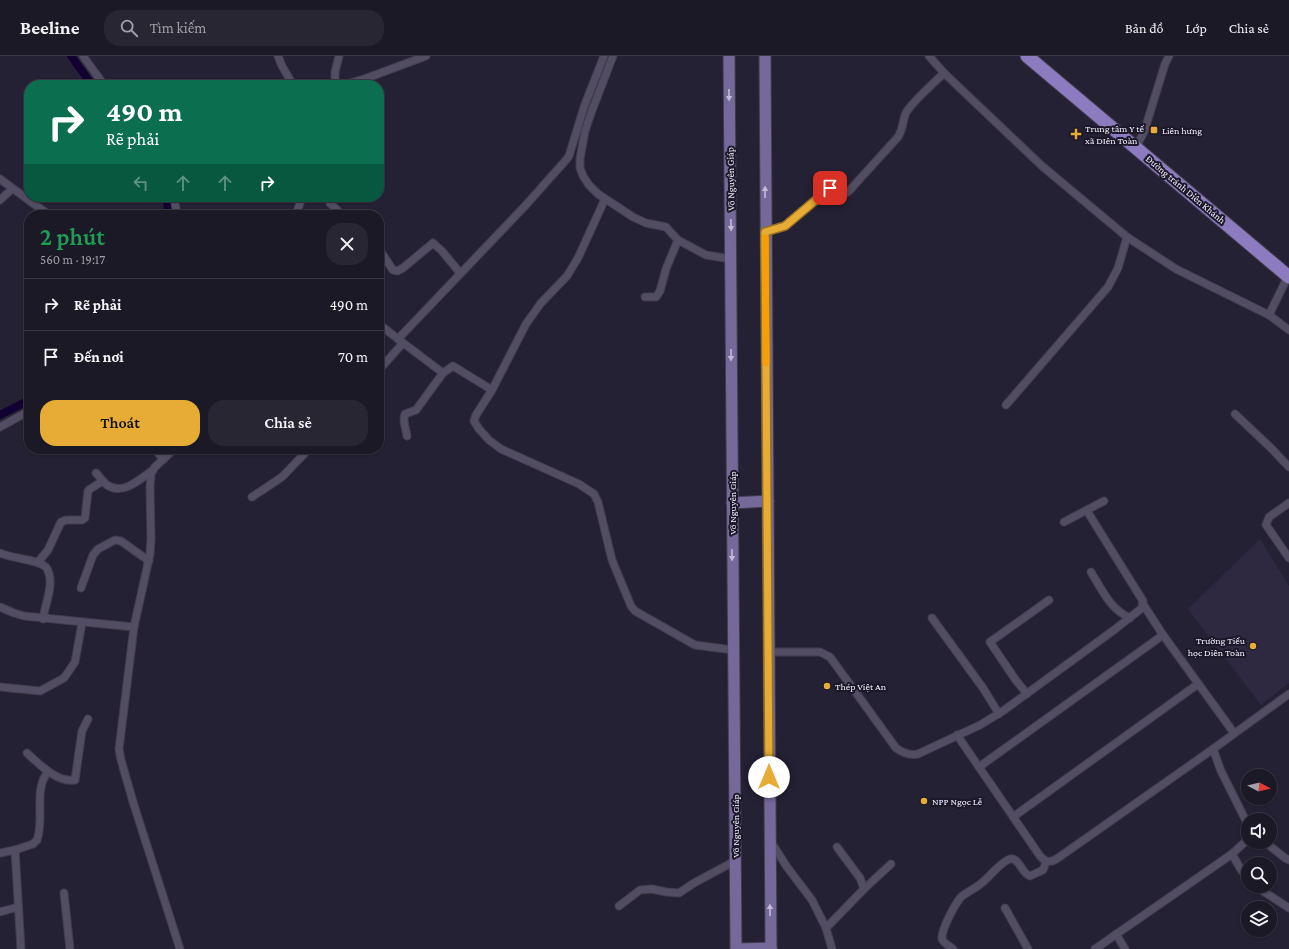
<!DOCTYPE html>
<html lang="vi">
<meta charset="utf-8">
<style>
:root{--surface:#1c1927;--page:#292633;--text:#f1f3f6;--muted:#a0a0a7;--line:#3a3844;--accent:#e7ac36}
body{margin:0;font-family:"Crimson Pro",serif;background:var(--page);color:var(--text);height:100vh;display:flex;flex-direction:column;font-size:15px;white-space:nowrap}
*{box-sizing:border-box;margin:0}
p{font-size:13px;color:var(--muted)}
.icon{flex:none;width:22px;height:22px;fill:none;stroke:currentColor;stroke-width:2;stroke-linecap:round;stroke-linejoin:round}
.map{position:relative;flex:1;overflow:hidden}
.drawer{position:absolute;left:24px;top:154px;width:360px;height:244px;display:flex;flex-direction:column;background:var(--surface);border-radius:16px;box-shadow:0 1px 3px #0004,0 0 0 1px var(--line)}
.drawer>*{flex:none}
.guide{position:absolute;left:24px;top:24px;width:360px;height:122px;border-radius:16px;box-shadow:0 1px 3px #0004,0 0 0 1px var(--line);background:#0b6e4f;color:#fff;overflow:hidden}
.needle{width:26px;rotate:97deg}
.tools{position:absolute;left:1241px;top:713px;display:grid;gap:8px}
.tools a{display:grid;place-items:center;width:36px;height:36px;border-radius:50%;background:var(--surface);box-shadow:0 1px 3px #0004,0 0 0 1px var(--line);font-size:20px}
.pin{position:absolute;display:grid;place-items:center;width:34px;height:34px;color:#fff;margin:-17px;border-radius:8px;box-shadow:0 2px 6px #0006}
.me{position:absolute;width:44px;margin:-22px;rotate:0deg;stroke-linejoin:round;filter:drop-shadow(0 0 3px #0008)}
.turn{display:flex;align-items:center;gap:14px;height:84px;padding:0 16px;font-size:18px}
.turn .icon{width:52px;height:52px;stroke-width:2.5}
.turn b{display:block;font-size:28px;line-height:34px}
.lanes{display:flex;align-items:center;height:38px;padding:0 16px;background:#0003;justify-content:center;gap:20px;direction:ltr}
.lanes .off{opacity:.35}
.round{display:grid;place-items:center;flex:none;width:42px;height:42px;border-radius:16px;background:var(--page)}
.head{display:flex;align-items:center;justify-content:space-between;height:68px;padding:0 16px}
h1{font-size:24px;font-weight:600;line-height:30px;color:#1e9e55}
.action{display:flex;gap:8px;margin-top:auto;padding:8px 16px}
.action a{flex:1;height:46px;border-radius:16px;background:var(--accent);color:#111;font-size:16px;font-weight:600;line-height:46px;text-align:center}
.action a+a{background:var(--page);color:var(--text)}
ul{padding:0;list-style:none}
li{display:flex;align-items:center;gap:12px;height:52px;padding:0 16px;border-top:1px solid var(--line)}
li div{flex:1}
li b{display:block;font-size:15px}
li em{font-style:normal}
header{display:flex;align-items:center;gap:24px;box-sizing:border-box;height:56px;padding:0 20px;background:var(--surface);border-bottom:1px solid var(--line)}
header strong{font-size:19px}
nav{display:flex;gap:22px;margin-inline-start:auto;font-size:14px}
.search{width:280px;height:36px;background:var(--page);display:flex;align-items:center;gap:10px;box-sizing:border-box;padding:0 14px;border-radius:16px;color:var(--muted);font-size:15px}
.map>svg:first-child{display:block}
.built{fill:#2e2841}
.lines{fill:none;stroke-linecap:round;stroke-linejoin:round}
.canal{stroke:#120032;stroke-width:8}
.street-casing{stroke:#413d4e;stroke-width:9}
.primary-casing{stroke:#413d4e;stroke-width:13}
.highway-casing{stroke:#413d4e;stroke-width:15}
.street{stroke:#524d63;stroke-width:7}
.primary{stroke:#75699a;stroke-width:11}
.highway{stroke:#8c7cbf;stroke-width:13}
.oneway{fill:#c1bbd7}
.route-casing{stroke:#967023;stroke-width:10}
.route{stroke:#e7ac36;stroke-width:7}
.slow{stroke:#f59e0b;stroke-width:7}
.poi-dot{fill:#e7ac36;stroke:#1c182a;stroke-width:1.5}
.labels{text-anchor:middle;stroke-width:4;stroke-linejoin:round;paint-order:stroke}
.poi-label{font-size:10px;fill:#f3f1ff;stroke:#1c182a;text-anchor:start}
.street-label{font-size:10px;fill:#f3f1ff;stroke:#1c182a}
</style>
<header>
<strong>Beeline</strong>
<div class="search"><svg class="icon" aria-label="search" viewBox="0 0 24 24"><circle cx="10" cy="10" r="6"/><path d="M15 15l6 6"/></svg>Tìm kiếm</div>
<nav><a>Bản đồ</a><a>Lớp</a><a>Chia sẻ</a></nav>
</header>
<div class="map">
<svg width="1289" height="893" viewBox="0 0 1289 893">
<rect width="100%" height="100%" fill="#252134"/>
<!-- built -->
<polygon class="built" points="1260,483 1289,530 1289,627 1261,649 1188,553"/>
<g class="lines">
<!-- canal -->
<g class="canal">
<polyline points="71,0 92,29"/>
<polyline points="167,141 168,159"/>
<polyline points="0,359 29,344"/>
</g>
<defs>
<g id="street">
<polyline points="83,0 104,29"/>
<polyline points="278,0 282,10 293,29"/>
<polyline points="613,0 591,57 585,75 580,103 580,112 583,120 589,129 598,138 633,161 646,167 666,171 678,184 706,199 731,203"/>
<polyline points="929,0 944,17 1042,110 1127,181 1176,213 1269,259 1289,274"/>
<polyline points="335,29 335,16 339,0"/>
<polyline points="343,29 367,22 426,0"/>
<polyline points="1136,91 1144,76 1165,8 1169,0"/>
<polyline points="0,123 49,159"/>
<polyline points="174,141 177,159"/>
<polyline points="0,144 12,133"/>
<polyline points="330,147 342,159"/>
<polyline points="296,159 302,141"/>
<path d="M765 176 785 170 830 131 834 133 842 138 848 136 898 81C904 72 902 63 907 55 917 41 932 29 944 17"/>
<polyline points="379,193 393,214 397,215 403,212 433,187 442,195 460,217"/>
<polyline points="645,241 656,241 660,235 666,213 678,184"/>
<polyline points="1269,259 1289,218"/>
<polyline points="379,268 398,283 525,150 566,104 569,100 584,51 604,0"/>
<polyline points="398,283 443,317 453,310 492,334 526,268 541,247 567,220 578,202 605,143"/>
<polyline points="379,314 403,287"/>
<polyline points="492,334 476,359 474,365 479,373 489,384 501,393 579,428 594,438 598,446 612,504 631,550 635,555 695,589 733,594"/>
<polyline points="1006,349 1108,231 1118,212 1127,181"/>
<polyline points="1235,358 1272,393 1289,411"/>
<polyline points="0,371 29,355"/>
<path d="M407 380C406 372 402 365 405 358L416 354 443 317"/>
<polyline points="154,393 164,403"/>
<polyline points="174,393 154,412 151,418 150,431 151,483 150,498 134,571 119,693 121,704 134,749 180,893"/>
<path d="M96 417C100 421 103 426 107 429 123 440 140 423 153 414"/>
<polyline points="252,441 282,421 309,393"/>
<polyline points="1289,447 1269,461 1266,469 1289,502"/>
<polyline points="1064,466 1104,445"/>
<path d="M0 497C13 503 37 503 46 511 56 526 45 547 43 563"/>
<polyline points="38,506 48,494 61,466 66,464 82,464 85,462 88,435 90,433 103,425"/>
<path d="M1091 516C1102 534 1110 553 1130 562"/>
<polyline points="81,532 93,499 98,493 115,484 121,485 149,505"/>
<polyline points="1143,548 1163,579"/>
<polyline points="0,551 14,557 24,560 134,571"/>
<polyline points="932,562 983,632 999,658"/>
<path d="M769 596H820L830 601 896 692C903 697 910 700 918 698L980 669 1003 655 1114 574 1142 552 1143 545 1087 455"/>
<polyline points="0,631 40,635 64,622 75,606 82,567"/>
<polyline points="1027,638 1015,623 990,586 1049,544"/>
<path d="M957 679 1040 800C1046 807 1051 807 1058 802L1213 693"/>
<path d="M27 697C39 708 57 727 75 724L82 675 88 663"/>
<polyline points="979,711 1163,579 1234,677"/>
<polyline points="1013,761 1198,628"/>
<polyline points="771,786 787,811 812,844 826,872 832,893"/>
<polyline points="1265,786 1285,802 1289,804"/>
<polyline points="837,791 860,822 864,833"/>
<path d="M15 794 33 788 37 784C45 764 33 733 48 716"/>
<polyline points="0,797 15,794 21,893"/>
<polyline points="1232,798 1240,812 1248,823"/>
<polyline points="1255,830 1289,852"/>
<polyline points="64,837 70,893"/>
<polyline points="619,850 640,834 652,833 666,836 679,837 694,827 735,805"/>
<polyline points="1005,852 1028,893"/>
<polyline points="0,856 18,851"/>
<polyline points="826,872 864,833 891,808"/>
<polyline points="1116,878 1125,893"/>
<path d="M953 893C950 890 943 887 942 883 941 874 955 848 961 841 968 835 977 832 984 825 990 820 1002 805 1010 803 1019 801 1022 818 1030 820L1043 814 1046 806"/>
<polyline points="1095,893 1232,798 1245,786 1248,777 1246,765 1221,715 1213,693 1289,638"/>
</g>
<g id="primary">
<polyline points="729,0 736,893"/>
<polyline points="765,0 771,893"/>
<polyline points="732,447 768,445"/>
<polyline points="737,893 771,892"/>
</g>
<polyline id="highway" points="1027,0 1289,221"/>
</defs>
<!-- street casing -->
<use href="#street" class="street-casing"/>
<!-- primary casing -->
<use href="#primary" class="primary-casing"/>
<!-- highway casing -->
<use href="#highway" class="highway-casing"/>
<!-- street -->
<use href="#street" class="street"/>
<!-- primary -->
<use href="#primary" class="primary"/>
<!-- highway -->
<use href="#highway" class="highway"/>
</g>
<!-- one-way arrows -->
<defs><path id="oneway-solid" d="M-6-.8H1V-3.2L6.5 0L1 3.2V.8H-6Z"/></defs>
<g class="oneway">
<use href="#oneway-solid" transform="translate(729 39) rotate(89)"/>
<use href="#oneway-solid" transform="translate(765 136) rotate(-90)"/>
<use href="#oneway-solid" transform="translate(731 169) rotate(89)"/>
<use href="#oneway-solid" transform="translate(731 299) rotate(90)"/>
<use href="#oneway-solid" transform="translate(732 499) rotate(89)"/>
<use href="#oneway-solid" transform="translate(770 854) rotate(-91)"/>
</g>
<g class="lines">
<defs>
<polyline id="route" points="769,721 765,176 785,170 830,132"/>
</defs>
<!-- route casing -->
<use href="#route" class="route-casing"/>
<!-- route -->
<use href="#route" class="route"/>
<!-- slow -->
<polyline class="slow" points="765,182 766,307"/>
</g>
<!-- markers -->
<g class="poi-dot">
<rect x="1150" y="70" width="8" height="8" rx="2"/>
<path d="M1074 72h4v4h4v4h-4v4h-4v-4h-4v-4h4z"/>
<circle cx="1253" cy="590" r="4"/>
<circle cx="827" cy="630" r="4"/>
<circle cx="924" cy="745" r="4"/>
</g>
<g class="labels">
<!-- poi labels -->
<g class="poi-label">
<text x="1085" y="76">Trung tâm Y tế<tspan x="1085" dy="12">xã DIên Toàn</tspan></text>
<text x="1162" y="78">Liên hưng</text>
<text x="1245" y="588" text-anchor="end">Trường Tiểu<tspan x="1245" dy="12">học Diên Toàn</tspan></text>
<text x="835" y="634">Thép Việt An</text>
<text x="932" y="749">NPP Ngọc Lễ</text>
</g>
<!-- street labels -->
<g class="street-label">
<text transform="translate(730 123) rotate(-91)" y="4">Võ Nguyên Giáp</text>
<text transform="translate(1186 133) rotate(40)" y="4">Đường tránh Diên Khánh</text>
<text transform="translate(732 447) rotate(-90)" y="4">Võ Nguyên Giáp</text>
<text transform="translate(735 770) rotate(-90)" y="4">Võ Nguyên Giáp</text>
</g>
</g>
</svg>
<div class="tools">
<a><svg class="needle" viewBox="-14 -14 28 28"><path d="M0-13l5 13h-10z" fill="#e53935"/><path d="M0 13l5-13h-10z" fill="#a0a0a7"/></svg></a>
<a><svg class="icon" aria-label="sound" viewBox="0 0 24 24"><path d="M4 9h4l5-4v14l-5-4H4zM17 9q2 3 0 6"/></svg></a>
<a><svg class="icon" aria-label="search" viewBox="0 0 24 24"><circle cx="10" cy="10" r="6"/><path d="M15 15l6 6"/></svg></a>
<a><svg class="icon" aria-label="layers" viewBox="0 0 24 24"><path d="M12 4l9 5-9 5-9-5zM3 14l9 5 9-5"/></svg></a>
</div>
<div class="pin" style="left:830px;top:132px;background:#d93025"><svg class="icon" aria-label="arrive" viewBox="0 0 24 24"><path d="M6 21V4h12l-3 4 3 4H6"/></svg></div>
<svg class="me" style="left:769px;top:721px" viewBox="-20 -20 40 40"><circle r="19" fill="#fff"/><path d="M0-13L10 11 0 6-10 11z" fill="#e7ac36"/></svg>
<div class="guide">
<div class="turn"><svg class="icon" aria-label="right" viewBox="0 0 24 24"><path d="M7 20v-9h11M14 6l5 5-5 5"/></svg><div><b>490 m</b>Rẽ phải</div></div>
<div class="lanes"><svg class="icon off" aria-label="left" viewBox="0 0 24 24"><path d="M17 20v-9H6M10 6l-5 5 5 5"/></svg><svg class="icon off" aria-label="ahead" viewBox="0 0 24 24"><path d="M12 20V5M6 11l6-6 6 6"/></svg><svg class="icon off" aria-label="ahead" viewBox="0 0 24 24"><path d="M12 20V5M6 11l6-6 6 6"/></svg><svg class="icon" aria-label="right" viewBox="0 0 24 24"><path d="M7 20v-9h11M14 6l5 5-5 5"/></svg></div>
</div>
<section class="drawer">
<div class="head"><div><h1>2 phút</h1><p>560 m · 19:17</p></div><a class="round"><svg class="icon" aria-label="close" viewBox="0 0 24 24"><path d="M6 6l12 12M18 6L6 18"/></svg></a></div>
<ul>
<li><svg class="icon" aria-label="right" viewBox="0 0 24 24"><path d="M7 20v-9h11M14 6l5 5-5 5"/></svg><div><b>Rẽ phải</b></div><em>490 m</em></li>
<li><svg class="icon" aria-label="arrive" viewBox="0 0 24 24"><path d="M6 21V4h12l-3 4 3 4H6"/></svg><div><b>Đến nơi</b></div><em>70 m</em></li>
</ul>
<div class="action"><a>Thoát</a><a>Chia sẻ</a></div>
</section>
</div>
